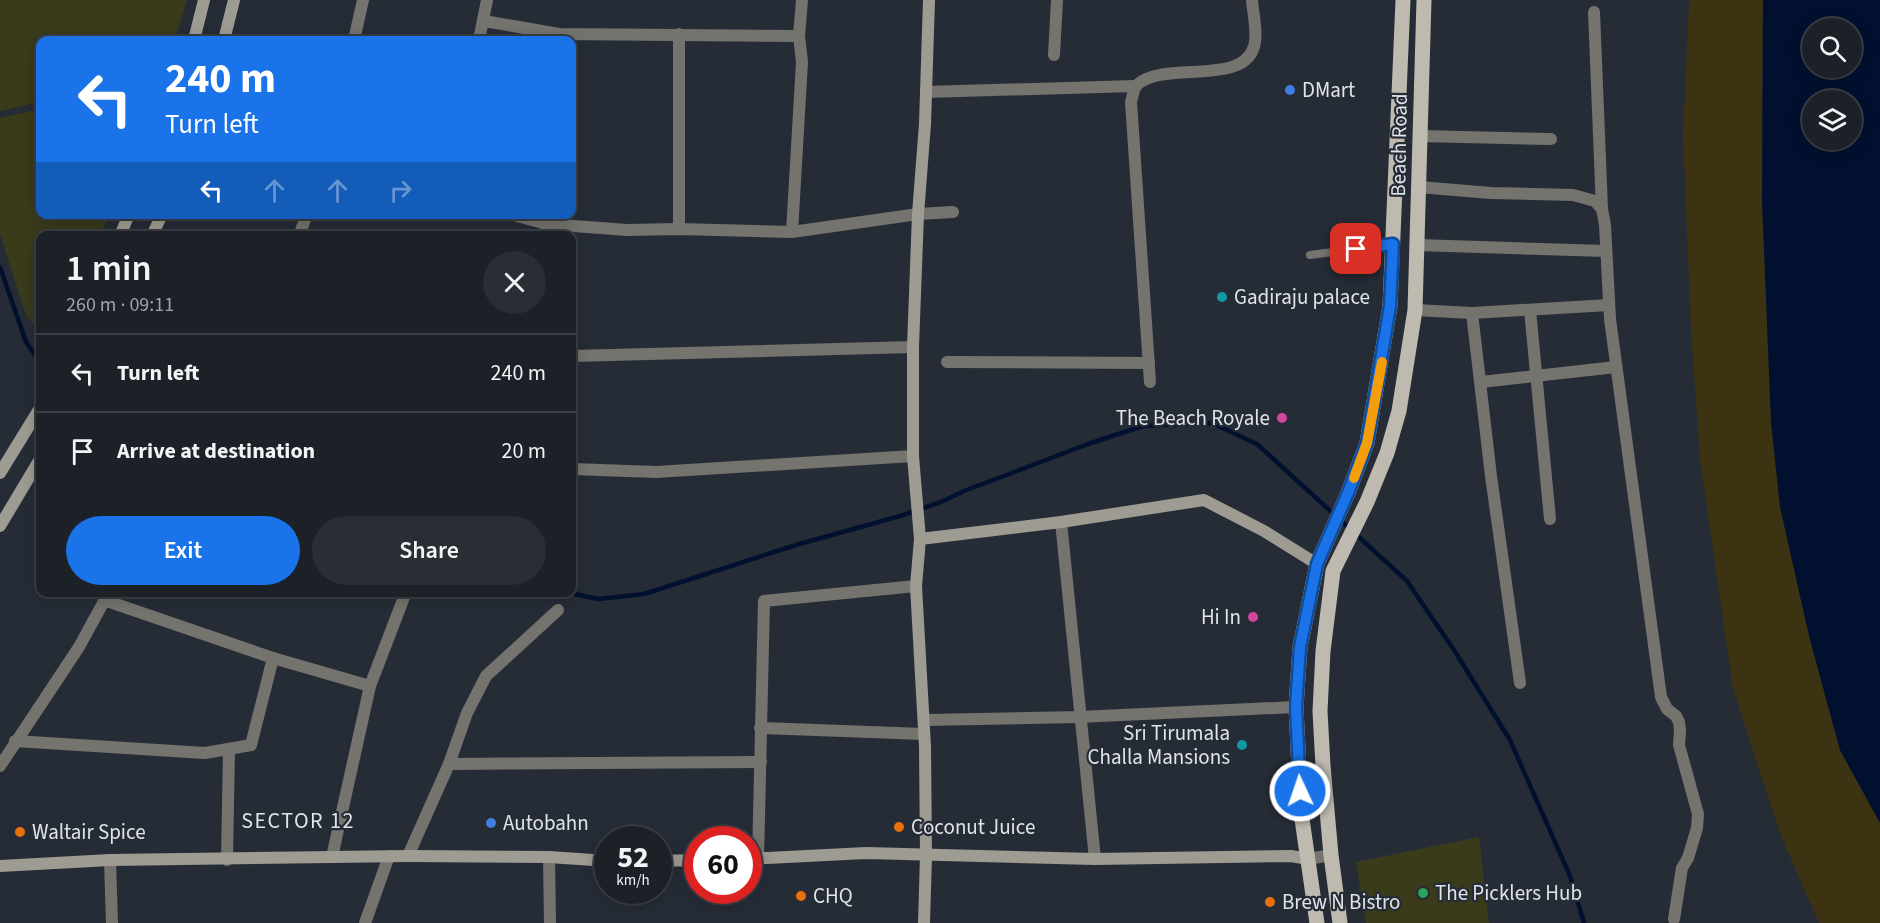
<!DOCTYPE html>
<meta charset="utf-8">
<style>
:root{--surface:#1c2128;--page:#292e34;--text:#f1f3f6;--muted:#a0a3a8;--line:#3a3e45;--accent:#1a73e8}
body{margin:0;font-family:"Source Sans 3",sans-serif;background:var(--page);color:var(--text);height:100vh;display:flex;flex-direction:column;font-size:22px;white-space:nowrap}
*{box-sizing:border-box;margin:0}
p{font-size:20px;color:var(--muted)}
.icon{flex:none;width:33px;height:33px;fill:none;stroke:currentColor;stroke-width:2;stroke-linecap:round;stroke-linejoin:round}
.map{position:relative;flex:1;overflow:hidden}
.panel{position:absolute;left:36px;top:231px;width:540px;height:366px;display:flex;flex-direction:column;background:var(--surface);border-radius:12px;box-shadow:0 3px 15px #0003,0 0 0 2px var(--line)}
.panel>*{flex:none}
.top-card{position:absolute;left:36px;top:36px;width:540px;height:183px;border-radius:12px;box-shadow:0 3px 15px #0003,0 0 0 2px var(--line);background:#1a73e8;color:#fff;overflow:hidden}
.controls{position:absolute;left:1802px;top:18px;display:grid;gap:12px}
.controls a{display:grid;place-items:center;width:60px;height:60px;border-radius:50%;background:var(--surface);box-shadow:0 3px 15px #0003,0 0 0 2px var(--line);font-size:30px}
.speed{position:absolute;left:594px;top:826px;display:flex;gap:12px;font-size:30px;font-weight:700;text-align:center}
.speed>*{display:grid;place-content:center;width:78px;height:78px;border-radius:50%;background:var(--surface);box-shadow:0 3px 15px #0003,0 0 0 2px var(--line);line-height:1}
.speed small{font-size:15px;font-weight:400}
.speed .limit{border:9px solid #d22;background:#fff;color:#111}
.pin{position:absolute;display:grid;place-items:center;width:51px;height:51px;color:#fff;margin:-26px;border-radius:12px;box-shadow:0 3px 9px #0006}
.me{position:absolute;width:66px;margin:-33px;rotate:357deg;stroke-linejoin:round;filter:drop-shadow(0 0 4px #0008)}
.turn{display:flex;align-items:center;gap:21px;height:126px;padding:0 30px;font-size:27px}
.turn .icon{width:78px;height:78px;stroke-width:2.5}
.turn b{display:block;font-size:42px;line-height:51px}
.lanes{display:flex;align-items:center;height:57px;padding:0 30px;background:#0003;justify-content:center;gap:30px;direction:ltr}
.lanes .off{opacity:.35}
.round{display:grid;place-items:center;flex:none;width:63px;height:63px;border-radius:32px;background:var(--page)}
.summary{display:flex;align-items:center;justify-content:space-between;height:102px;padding:0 30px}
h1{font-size:36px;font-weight:600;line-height:45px}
.action{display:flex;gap:12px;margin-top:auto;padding:12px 30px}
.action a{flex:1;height:69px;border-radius:36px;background:var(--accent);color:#fff;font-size:24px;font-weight:600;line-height:69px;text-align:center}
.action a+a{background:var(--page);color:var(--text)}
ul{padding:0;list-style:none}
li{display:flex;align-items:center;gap:18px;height:78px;padding:0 30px;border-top:2px solid var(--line)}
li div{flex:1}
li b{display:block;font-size:22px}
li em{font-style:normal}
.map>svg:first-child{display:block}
.green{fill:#393b1b}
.sand{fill:#3c3313}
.water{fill:#021030;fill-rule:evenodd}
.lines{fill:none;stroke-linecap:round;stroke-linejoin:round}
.stream{stroke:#021030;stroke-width:4.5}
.lane{stroke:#75736d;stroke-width:8}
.street{stroke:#75736d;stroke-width:12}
.secondary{stroke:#9e9b92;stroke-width:12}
.primary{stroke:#bebaaf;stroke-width:15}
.route-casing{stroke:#114b97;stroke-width:15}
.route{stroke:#1a73e8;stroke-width:10}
.slow{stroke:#f59e0b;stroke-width:10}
.shop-dot{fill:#3f7fe0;stroke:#262c36;stroke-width:2}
.culture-dot{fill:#0f9aa8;stroke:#262c36;stroke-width:2}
.hotel-dot{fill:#d1479c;stroke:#262c36;stroke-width:2}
.food-dot{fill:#e8710a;stroke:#262c36;stroke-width:2}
.leisure-dot{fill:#2e9e5b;stroke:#262c36;stroke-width:2}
.labels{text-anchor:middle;stroke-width:4.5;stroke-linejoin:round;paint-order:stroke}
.poi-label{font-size:21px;fill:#dfe3ea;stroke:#262c36;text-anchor:start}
.street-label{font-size:21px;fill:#dfe3ea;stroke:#262c36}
.neighbourhood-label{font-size:22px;letter-spacing:1.5px;fill:#dfe3ea;stroke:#262c36}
</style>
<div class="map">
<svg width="1880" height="923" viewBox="0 0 1880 923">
<rect width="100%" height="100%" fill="#262c36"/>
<!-- green -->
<g class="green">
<polygon points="0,0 187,0 175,40 40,40 40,102 0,111"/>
<polygon points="40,109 40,214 109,215 100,235 40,236 40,332 26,315 0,234 0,118"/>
<polygon points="1479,837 1489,923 1366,923 1356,862"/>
</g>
<!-- sand -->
<polygon class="sand" points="1689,0 1763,0 1762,201 1809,636 1840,750 1880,823 1880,923 1819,923 1780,834 1733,689 1700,459 1691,330 1683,135"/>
<!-- water -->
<path class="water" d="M1763 0H1880V823L1840 750 1809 636 1780 507 1771 423 1762 201ZM1812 28H1851V68H1812ZM1812 100H1851V140H1812Z"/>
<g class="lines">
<!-- stream -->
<g class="stream">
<polyline points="0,267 26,342 40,362"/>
<polyline points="565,592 598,599 644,594 796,545 900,516 941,502 964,491 1088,444 1143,426 1212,423 1257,444 1407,581 1454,650 1510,740 1570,876 1584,923"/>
</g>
<!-- lane -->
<polyline class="lane" points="1310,255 1393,244"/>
<!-- street -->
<g class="street">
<polyline points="1594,12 1602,209"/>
<polyline points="484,21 559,34 799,36"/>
<polyline points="354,40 363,0"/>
<polyline points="479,40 487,0"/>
<polyline points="1054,55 1057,0"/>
<polyline points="926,92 1135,86"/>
<polyline points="1420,136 1551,139"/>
<polyline points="1419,187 1491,193 1573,195 1595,201 1602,209 1605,225 1610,319 1661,697 1667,709 1676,716 1679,722 1680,730 1679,745 1698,814 1697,828 1688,858 1682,868 1674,919"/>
<polyline points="510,214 547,224 627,230 679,229 792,232 918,214 953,212"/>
<polyline points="679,229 679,34"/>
<polyline points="792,232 802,62 799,36 802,0"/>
<polyline points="299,236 307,214"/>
<polyline points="546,236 548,214"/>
<polyline points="1417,245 1606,251"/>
<polyline points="1415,310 1472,313 1609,305"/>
<polyline points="1530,310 1550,519"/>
<polyline points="1472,313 1491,476 1520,683"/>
<polyline points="572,356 913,347"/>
<polyline points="947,362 1149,363"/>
<path d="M1150 382 1131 102C1133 96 1133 89 1137 85 1163 59 1248 89 1255 42 1257 29 1253 13 1252 0"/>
<polyline points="1481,382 1616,367"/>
<polyline points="572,469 656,472 913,456"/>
<polyline points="1061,522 1095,859"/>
<polyline points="273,658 370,686 332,857"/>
<polyline points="370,686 406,592"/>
<polyline points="925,720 1079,717 1296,707"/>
<polyline points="760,728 924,734"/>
<polyline points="15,741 205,753 251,745 273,658 104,600"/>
<polyline points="449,764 467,713 486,676 558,610"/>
<polyline points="0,766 79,647 109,592"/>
<polyline points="408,856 449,764 761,762"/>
<polyline points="549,857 550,923"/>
<polyline points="758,859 764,601 916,586"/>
<polyline points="1308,859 1331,855"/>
<polyline points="110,860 112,923"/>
<polyline points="227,860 229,749"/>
<polyline points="365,923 389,856"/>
</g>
<!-- secondary -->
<g class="secondary">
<polyline points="194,40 204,0"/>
<polyline points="224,40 234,0"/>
<polyline points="120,236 129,214"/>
<polyline points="152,236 162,214"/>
<polyline points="0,473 40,408"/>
<polyline points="0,526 40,459"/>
<polyline points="920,539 913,456 913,347 918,214 925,124 929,0"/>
<polyline points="748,859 866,853 1095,859 1291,856 1308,859"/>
<polyline points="658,861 698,860"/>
<polyline points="0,866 110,860 408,856 549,857 608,861"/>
<polyline points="924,923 926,856 925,747 916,586 920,539 1061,522 1204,500 1264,531 1317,564"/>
</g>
<!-- primary -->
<g class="primary">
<polyline points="1317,923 1301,812 1296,707 1300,647 1317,564 1348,493 1367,443 1390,306 1403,0"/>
<polyline points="1340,923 1331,855 1323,766 1320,711 1323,651 1333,571 1367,502 1387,453 1399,411 1415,310 1424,0"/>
</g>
</g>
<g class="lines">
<defs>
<polyline id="route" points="1300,791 1296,707 1300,647 1317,564 1348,493 1367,443 1390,306 1393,244 1356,249"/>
</defs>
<!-- route casing -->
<use href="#route" class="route-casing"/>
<!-- route -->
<use href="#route" class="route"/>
<!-- slow -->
<polyline class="slow" points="1354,478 1367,443 1382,362"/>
</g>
<!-- markers -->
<g class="shop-dot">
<circle cx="1290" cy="90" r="6"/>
<circle cx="491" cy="823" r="6"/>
</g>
<g class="culture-dot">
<circle cx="1222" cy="297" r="6"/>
<circle cx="1242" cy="745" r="6"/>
</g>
<g class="hotel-dot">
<circle cx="1282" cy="418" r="6"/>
<circle cx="1253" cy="617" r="6"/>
</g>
<g class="food-dot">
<circle cx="899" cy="827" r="6"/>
<circle cx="20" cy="832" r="6"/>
<circle cx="801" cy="896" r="6"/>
<circle cx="1270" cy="902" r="6"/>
</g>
<circle class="leisure-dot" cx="1423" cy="893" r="6"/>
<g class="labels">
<!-- poi labels -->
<g class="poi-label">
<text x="1302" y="97">DMart</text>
<text x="1234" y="304">Gadiraju palace</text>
<text x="1270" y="425" text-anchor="end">The Beach Royale</text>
<text x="1241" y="624" text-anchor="end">Hi In</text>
<text x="1230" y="740" text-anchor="end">Sri Tirumala<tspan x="1230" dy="24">Challa Mansions</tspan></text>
<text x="503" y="830">Autobahn</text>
<text x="911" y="834">Coconut Juice</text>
<text x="32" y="839">Waltair Spice</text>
<text x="1435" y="900">The Picklers Hub</text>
<text x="813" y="903">CHQ</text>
<text x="1282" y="909">Brew N Bistro</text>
</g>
<!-- street labels -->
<g class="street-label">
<text transform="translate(1399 145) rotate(-89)" y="7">Beach Road</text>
</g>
<!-- neighbourhood labels -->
<g class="neighbourhood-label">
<text x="298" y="828">SECTOR 12</text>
</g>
</g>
</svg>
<div class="controls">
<a><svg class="icon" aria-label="search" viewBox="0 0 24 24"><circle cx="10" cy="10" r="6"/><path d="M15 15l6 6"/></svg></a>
<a><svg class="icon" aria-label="layers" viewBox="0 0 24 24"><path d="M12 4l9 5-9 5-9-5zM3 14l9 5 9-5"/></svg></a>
</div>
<div class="speed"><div>52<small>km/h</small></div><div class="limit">60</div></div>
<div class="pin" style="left:1356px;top:249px;background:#d93025"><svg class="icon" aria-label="arrive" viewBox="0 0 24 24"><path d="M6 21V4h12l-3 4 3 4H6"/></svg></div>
<svg class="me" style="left:1300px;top:791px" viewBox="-20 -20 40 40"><circle r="17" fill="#1a73e8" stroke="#fff" stroke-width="3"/><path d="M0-11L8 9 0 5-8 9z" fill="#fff"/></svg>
<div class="top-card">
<div class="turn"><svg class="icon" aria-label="left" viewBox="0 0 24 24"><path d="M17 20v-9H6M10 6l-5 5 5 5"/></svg><div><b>240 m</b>Turn left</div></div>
<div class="lanes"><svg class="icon" aria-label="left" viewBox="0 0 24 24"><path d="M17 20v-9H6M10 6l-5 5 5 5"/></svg><svg class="icon off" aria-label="ahead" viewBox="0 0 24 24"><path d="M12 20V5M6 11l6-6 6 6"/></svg><svg class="icon off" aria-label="ahead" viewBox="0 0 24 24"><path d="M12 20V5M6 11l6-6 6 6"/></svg><svg class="icon off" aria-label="right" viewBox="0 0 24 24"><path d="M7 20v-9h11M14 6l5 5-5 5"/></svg></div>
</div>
<section class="panel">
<div class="summary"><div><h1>1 min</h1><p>260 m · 09:11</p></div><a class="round"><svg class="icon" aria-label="close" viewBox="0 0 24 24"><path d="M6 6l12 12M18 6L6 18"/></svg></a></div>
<ul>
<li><svg class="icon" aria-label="left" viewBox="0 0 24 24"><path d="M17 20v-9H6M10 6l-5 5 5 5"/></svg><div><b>Turn left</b></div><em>240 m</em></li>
<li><svg class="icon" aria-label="arrive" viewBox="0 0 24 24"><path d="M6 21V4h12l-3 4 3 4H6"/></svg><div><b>Arrive at destination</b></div><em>20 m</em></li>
</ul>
<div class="action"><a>Exit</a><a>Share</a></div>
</section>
</div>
